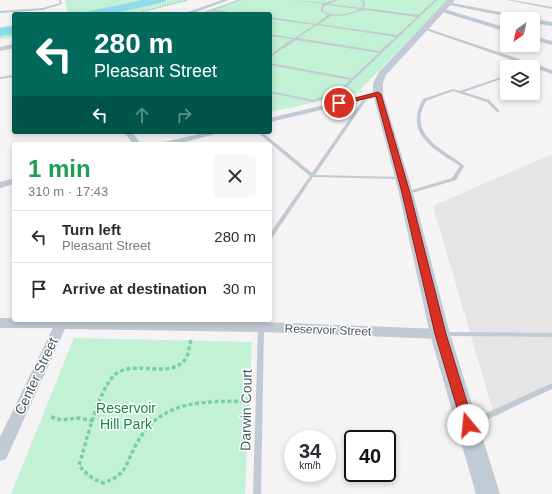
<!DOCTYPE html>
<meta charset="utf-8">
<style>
:root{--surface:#fff;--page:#f7f7f7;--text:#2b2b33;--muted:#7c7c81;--line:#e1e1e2}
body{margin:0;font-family:Helvetica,sans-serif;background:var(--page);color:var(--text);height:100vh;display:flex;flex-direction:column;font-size:15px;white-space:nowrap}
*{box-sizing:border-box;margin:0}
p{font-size:13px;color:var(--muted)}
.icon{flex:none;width:22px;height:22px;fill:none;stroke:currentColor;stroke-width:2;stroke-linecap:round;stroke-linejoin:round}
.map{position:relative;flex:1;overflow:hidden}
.drawer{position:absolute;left:12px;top:142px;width:260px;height:180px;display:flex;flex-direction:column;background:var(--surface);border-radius:4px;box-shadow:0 2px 6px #0003}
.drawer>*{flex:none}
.guide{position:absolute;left:12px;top:12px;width:260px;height:122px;border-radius:4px;box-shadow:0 2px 6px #0003;background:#00695c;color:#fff;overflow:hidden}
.needle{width:26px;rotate:213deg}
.buttons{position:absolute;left:500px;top:12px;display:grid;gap:8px}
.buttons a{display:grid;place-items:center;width:40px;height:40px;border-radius:4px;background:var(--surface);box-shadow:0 2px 6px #0003;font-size:20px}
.speed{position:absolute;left:284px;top:430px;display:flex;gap:8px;font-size:20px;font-weight:700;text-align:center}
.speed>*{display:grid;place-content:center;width:52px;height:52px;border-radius:50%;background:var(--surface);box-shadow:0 2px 6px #0003;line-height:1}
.speed small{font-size:10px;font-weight:400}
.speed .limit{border:2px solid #111;border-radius:6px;background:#fff;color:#111}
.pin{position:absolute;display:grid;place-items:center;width:34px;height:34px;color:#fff;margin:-17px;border:2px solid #fff;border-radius:50%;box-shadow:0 1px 4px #0007}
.me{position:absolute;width:44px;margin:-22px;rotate:343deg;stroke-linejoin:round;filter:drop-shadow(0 0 3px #0008)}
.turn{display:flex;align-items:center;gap:14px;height:84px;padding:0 16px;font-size:18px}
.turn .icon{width:52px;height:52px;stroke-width:2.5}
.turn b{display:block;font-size:28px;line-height:34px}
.lanes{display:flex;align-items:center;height:38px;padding:0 16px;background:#0003;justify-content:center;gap:20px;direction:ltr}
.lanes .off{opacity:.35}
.round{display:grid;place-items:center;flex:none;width:42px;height:42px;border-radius:4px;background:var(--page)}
.summary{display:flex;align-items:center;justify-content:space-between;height:68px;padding:0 16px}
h1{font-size:24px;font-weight:800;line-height:30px;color:#1e9e55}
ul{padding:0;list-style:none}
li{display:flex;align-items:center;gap:12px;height:52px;padding:0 16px;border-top:1px solid var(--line)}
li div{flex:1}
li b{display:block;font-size:15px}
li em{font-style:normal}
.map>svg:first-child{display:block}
.education{fill:#e6e4e5}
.green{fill:#c3f1d5}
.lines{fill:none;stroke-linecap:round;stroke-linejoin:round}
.river{fill:#90daee;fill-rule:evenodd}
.path-far1{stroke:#7ad0a6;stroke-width:1.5;stroke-dasharray:1.5 1;stroke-linecap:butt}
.path{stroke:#7ad0a6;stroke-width:3.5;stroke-dasharray:4 2.5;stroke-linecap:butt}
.lane{fill:#c1cad2;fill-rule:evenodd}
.street{fill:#c1cad2;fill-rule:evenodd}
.secondary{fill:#c1cbd6;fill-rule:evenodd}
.route{fill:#d93025;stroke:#8d1f18}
.labels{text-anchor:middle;stroke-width:3;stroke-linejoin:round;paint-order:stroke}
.street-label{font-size:12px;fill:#4a5661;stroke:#fff}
.near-street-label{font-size:14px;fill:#4a5661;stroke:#fff}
.near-park-label{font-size:14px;fill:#17864f;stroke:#fff}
</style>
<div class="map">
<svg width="552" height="494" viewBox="0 0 552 494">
<rect width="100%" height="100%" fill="#f5f3f3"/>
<!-- education -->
<polygon class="education" points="552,154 552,382 495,418 433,206"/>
<!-- green -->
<g class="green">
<polygon points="65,0 183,0 128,14 68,14"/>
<polygon points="237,0 448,0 361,89 362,92 270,112 270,14 197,14"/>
<polygon points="14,25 14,37 0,39 0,27"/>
<polygon points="74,338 252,342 245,494 11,494"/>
</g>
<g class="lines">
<!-- river -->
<g class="river">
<polygon points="143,0 166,0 164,2 111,14 88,14 90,11"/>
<polygon points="14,26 14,34 0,36 0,28"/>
</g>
<!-- path-far1 -->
<polyline class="path-far1" points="133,14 187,0"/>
<!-- path -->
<g class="path">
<path d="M191 340C189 346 189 353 186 358 172 380 137 360 117 373 99 385 86 444 79 465 86 474 92 479 103 483 129 474 125 463 137 443 162 398 205 402 249 401"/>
<polyline points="51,417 62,420 78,418 94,421"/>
</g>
<!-- lane -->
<g class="lane">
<polygon points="59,0 61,0 62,4 43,10 0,13 0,11 43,8 60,3"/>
<path d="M238 0H241L215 10 246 14C235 14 225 12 214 11 209 11 204 14 199 14Z"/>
<path d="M295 0 325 3 335 0H338L329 4 362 8 363 2 360 0H363L365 2 364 8 418 15 435 0H437L339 94 313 102 270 93V91L313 100 337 92 350 80 270 65V63L352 78 379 53 296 40 270 57V55L292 39 270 36V34L295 38 314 25 270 19V17L316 24 328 15 321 11V8L323 4ZM326 5 360 9C348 14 335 18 323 11V8ZM364 10 417 17 397 35 319 24 331 16H342L354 13ZM317 25 396 37 380 51 298 38Z"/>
<polygon points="507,0 512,0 552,7 552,9"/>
<polygon points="14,75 14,77 0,79 0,77"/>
<path d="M507 75V77L464 92 489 100 499 110V112H497L487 102 453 91 426 101C424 105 422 109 421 113 416 141 448 151 464 166L456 180 409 194H405V192L452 178 460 166C445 156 419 143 417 123 416 115 419 106 423 99L453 89 460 91Z"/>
<polygon points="366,95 369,96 315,175 401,177 403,178 401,179 313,177 272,238 270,239 270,233 310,176 257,132 262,132 312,173"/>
<polygon points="259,325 263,325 264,327 261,494 253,494 258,327"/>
<polygon points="442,332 444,332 552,333 552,337 444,336 442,336 441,334"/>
<polygon points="552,383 552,389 473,426 470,427 467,426 466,424 467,422"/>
</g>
<!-- street -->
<g class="street">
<polygon points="222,0 229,0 190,14 182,14"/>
<polygon points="447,2 526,17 529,19 518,19 445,4"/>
<polygon points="441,8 507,28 507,32 439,11"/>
<polygon points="533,19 552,22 552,26 533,23"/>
<polygon points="423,27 552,70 552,74 423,29"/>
<polygon points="533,36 552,41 552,45 533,40"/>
<polygon points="14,44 14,48 0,51 0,47"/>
<polygon points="378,92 382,94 381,96 270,122 270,118"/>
<polygon points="124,132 132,132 141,144 133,144"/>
<polygon points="208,132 222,132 178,144 163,144 164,142"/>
<polygon points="14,178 14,184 0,188 0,182"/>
<polygon points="0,318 261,322 440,329 445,331 447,334 445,337 440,339 261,332 65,329 6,459 0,461 0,437 53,328 0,328"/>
</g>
<!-- secondary -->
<polygon class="secondary" points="447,0 455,0 386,75 383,83 383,94 413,193 450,334 500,494 476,494 430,334 399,193 373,94 373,83 379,72"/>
</g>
<!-- route -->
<polygon class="route" points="378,92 381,94 410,193 446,334 474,425 472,429 468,430 463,429 462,425 435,334 402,193 376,96 339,105 336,103"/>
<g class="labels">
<!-- street labels -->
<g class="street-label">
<text transform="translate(328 330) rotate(2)" y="4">Reservoir Street</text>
</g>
<!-- near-street labels -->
<g class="near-street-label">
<text transform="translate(36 376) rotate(-65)" y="5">Center Street</text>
<text transform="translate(246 410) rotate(-89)" y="5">Darwin Court</text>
</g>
<!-- near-park labels -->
<g class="near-park-label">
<text x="126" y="413">Reservoir<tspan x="126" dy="16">Hill Park</tspan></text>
</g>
</g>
</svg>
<div class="buttons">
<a><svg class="needle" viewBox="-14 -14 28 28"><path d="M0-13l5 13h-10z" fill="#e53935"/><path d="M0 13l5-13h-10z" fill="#7c7c81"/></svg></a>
<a><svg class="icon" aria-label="layers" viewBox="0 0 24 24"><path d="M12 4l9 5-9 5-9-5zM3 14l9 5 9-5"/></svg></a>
</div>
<div class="speed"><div>34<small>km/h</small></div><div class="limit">40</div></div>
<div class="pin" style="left:339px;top:103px;background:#d93025"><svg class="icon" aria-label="arrive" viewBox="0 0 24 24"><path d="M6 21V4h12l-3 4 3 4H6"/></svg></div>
<svg class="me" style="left:468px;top:425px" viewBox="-20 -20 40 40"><circle r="19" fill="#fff"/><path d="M0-13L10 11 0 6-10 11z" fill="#d93025"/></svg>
<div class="guide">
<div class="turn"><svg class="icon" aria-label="left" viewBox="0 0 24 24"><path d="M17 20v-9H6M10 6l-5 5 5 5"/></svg><div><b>280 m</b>Pleasant Street</div></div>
<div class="lanes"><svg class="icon" aria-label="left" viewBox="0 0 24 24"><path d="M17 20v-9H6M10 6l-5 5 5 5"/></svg><svg class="icon off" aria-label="ahead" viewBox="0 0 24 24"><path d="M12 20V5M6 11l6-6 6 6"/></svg><svg class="icon off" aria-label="right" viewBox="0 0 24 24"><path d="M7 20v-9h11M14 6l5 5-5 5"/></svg></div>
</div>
<section class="drawer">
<div class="summary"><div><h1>1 min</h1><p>310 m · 17:43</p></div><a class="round"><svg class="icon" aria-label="close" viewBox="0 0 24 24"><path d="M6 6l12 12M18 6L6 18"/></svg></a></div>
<ul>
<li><svg class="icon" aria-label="left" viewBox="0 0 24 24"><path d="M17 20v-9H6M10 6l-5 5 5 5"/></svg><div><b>Turn left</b><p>Pleasant Street</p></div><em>280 m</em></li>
<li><svg class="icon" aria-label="arrive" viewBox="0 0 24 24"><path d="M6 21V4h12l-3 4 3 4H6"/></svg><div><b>Arrive at destination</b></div><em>30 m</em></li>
</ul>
</section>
</div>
